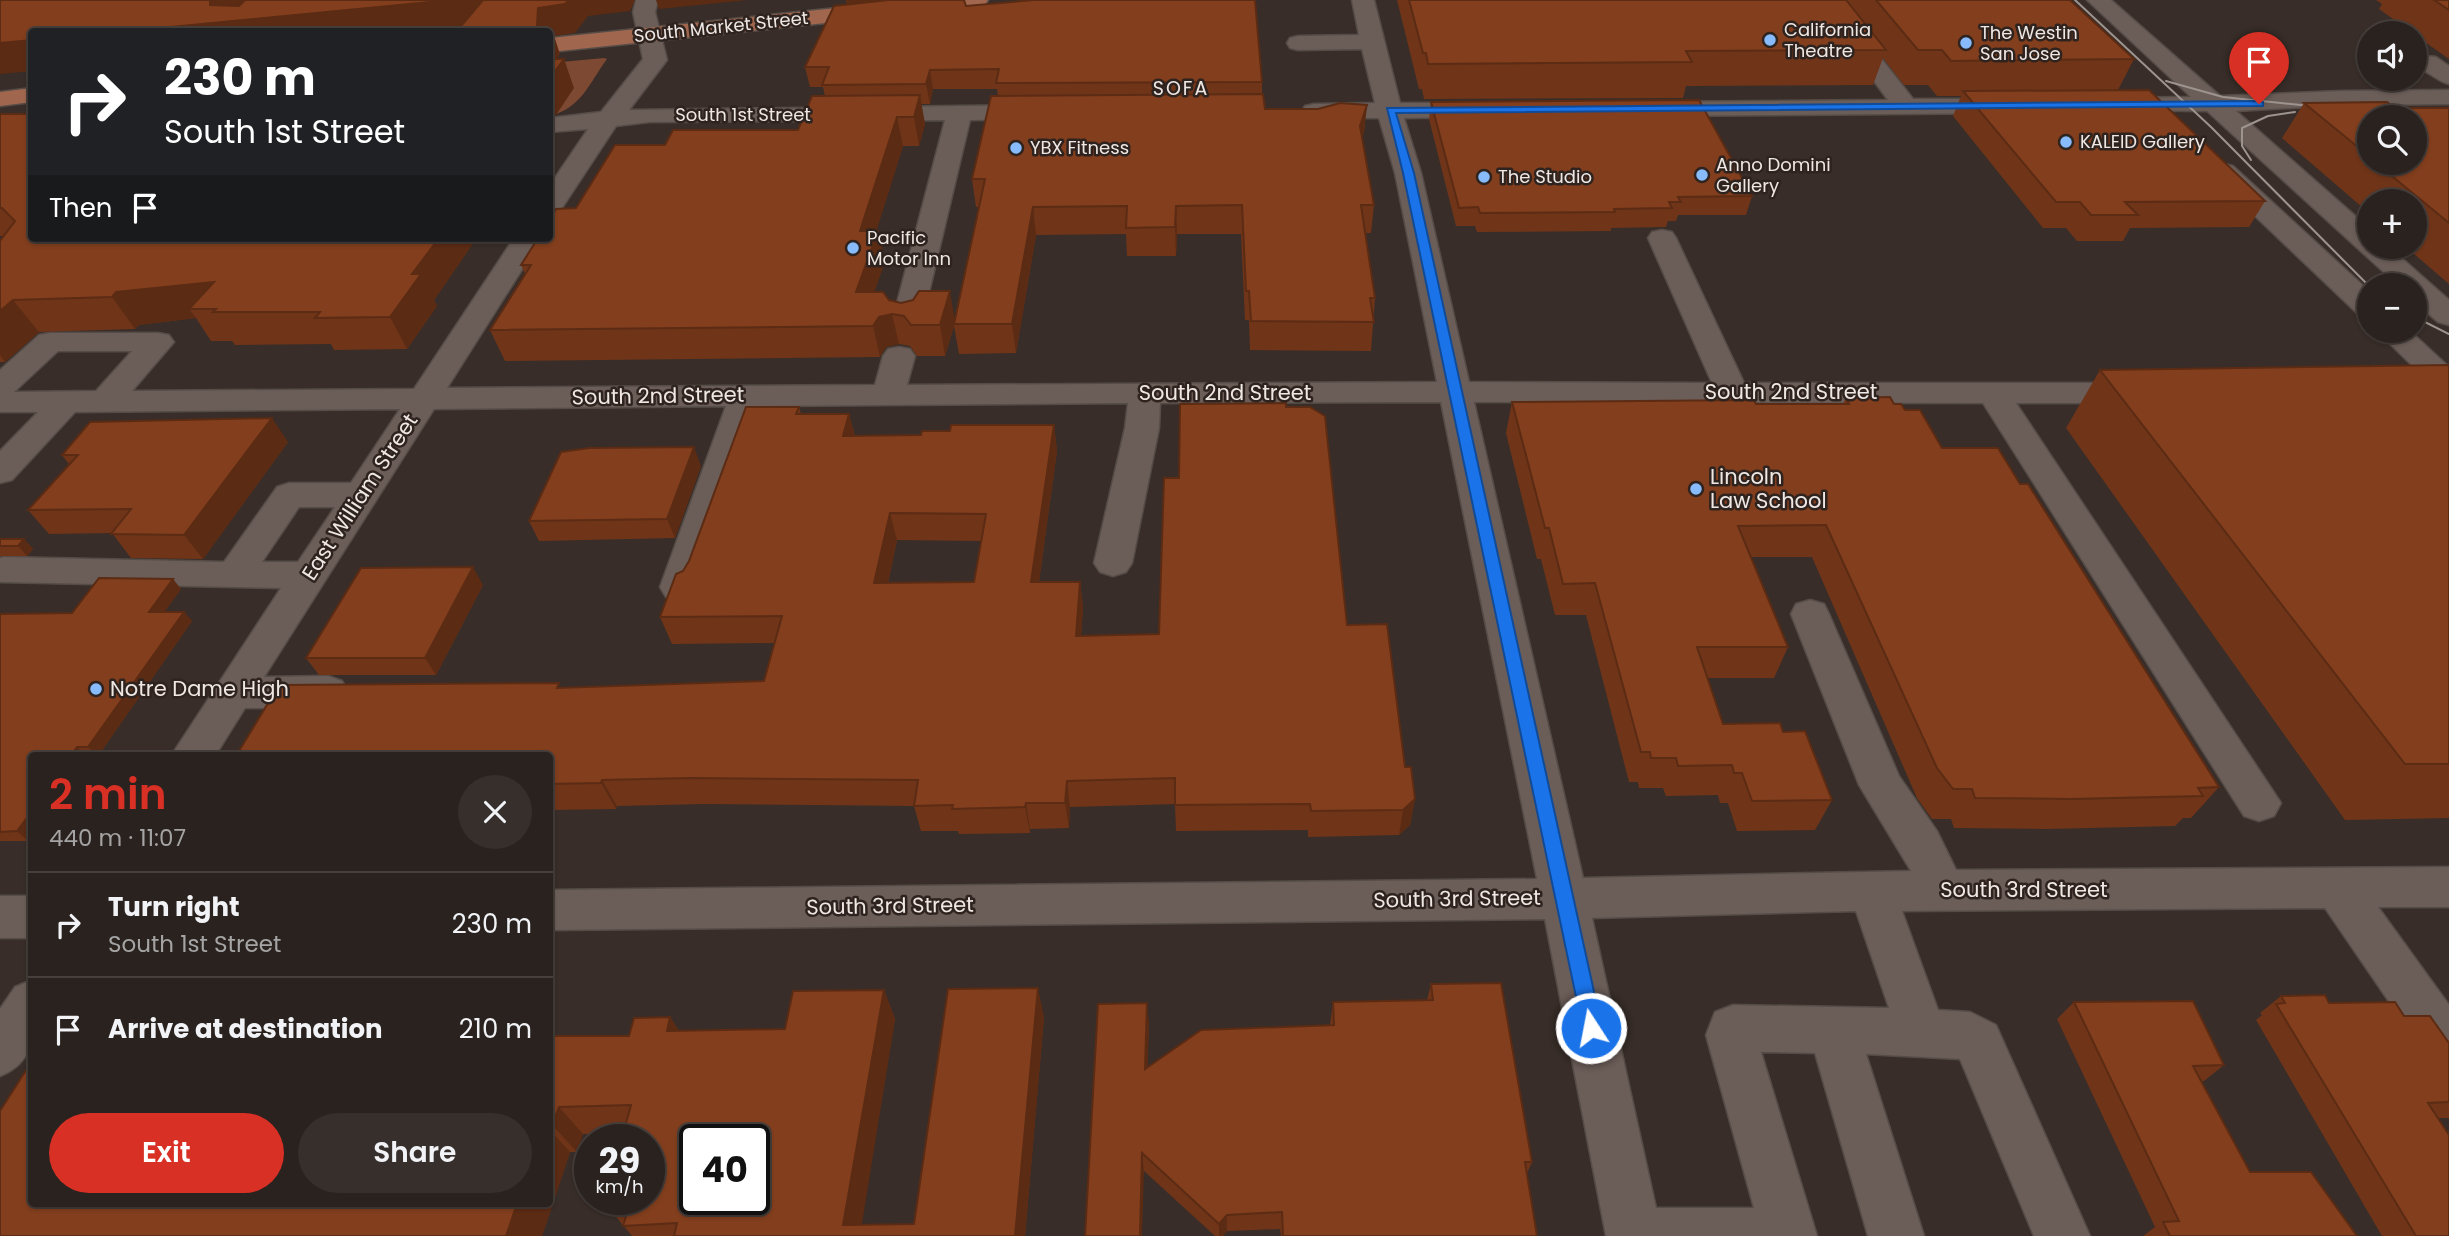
<!DOCTYPE html>
<meta charset="utf-8">
<style>
:root{--surface:#2a221e;--page:#362f2b;--text:#f1f3f6;--muted:#a5a4a4;--line:#463f3c;--accent:#d93025}
body{margin:0;font-family:Poppins,sans-serif;background:var(--page);color:var(--text);height:100vh;display:flex;flex-direction:column;font-size:26px;white-space:nowrap}
*{box-sizing:border-box;margin:0}
p{font-size:23px;color:var(--muted)}
.icon{flex:none;width:38px;height:38px;fill:none;stroke:currentColor;stroke-width:2;stroke-linecap:round;stroke-linejoin:round}
.map{position:relative;flex:1;overflow:hidden}
.side{position:absolute;left:28px;top:752px;width:525px;height:455px;display:flex;flex-direction:column;background:var(--surface);border-radius:7px;box-shadow:0 2px 5px #0004,0 0 0 2px var(--line)}
.side>*{flex:none}
.top-card{position:absolute;left:28px;top:28px;width:525px;height:214px;border-radius:7px;box-shadow:0 2px 5px #0004,0 0 0 2px var(--line);background:#202124;color:#fff;overflow:hidden}
.fabs{position:absolute;left:2357px;top:21px;display:grid;gap:14px}
.fabs a{display:grid;place-items:center;width:70px;height:70px;border-radius:50%;background:var(--surface);box-shadow:0 2px 5px #0004,0 0 0 2px var(--line);font-size:35px}
.speed{position:absolute;left:574px;top:1124px;display:flex;gap:14px;font-size:35px;font-weight:700;text-align:center}
.speed>*{display:grid;place-content:center;width:91px;height:91px;border-radius:50%;background:var(--surface);box-shadow:0 2px 5px #0004,0 0 0 2px var(--line);line-height:1}
.speed small{font-size:18px;font-weight:400}
.speed .limit{border:4px solid #111;border-radius:10px;background:#fff;color:#111}
.pin{position:absolute;display:grid;place-items:center;width:60px;height:60px;color:#fff;margin:-72px -30px;border-radius:50% 50% 50% 0;rotate:-45deg;box-shadow:0 0 7px #0007}
.pin .icon{rotate:45deg}
.me{position:absolute;width:77px;margin:-38px;rotate:349deg;stroke-linejoin:round;filter:drop-shadow(0 0 5px #0008)}
.turn{display:flex;align-items:center;gap:24px;height:147px;padding:0 21px;font-size:32px}
.turn .icon{width:91px;height:91px;stroke-width:2.5}
.turn b{display:block;font-size:49px;line-height:60px}
.then{display:flex;align-items:center;height:66px;padding:0 21px;background:#0003;gap:14px;font-size:26px}
.round{display:grid;place-items:center;flex:none;width:74px;height:74px;border-radius:37px;background:var(--page)}
.head{display:flex;align-items:center;justify-content:space-between;height:119px;padding:0 21px}
h1{font-size:42px;font-weight:600;line-height:52px;color:var(--accent)}
.button{display:flex;gap:14px;margin-top:auto;padding:14px 21px}
.button a{flex:1;height:80px;border-radius:42px;background:var(--accent);color:#fff;font-size:28px;font-weight:600;line-height:80px;text-align:center}
.button a+a{background:var(--page);color:var(--text)}
ul{padding:0;list-style:none}
li{display:flex;align-items:center;gap:21px;height:105px;padding:0 21px;border-top:2px solid var(--line)}
li div{flex:1}
li b{display:block;font-size:26px}
li em{font-style:normal}
.map>svg:first-child{display:block}
.green{fill:#7d4932}
.lines{fill:none;stroke-linecap:round;stroke-linejoin:round}
.minor-casing{stroke:#554c47;stroke-width:3}
.major-casing{stroke:#554c47;stroke-width:3}
.minor{fill:#6b5d58;fill-rule:evenodd}
.major{fill:#a0674e;fill-rule:evenodd}
.tram{stroke:#9d948f;stroke-width:2}
.wall{fill:#703519;fill-rule:evenodd}
.shaded-wall{fill:#5b2b14}
.building{fill:#823e1d;stroke:#5b2b14;stroke-width:2;fill-rule:evenodd}
.route{fill:#1a73e8;stroke:#114b97;stroke-width:2}
.poi-dot{fill:#87bbfb;stroke:#2e231e;stroke-width:2.5}
.labels{text-anchor:middle;stroke-width:5;stroke-linejoin:round;paint-order:stroke}
.far-street-label{font-size:18px;fill:#efe7e3;stroke:#2e231e}
.far-poi-label{font-size:18px;fill:#efe7e3;stroke:#2e231e;text-anchor:start}
.far-neighbourhood-label{font-size:19px;letter-spacing:2px;fill:#efe7e3;stroke:#2e231e}
.street-label{font-size:21px;fill:#efe7e3;stroke:#2e231e}
.poi-label{font-size:21px;fill:#efe7e3;stroke:#2e231e;text-anchor:start}
</style>
<div class="map">
<svg width="2449" height="1236" viewBox="0 0 2449 1236">
<rect width="100%" height="100%" fill="#382d28"/>
<!-- green -->
<path class="green" d="M604 58 607 59C588 85 582 107 550 116V63Z"/>
<g class="lines">
<defs>
<g id="minor">
<polygon points="636,0 658,0 655,12 667,60 629,110 1040,105 1049,107 1052,112 1049,117 1040,119 970,120 922,322 918,328 907,331 896,328 892,322 945,120 649,122 616,126 560,211 550,213 550,185 588,129 550,132 550,118 601,112 643,59 633,12"/>
<path d="M1352 0H1374L1400 103H1481L1490 105 1493 110 1490 115 1481 117 1404 118 1421 173 1469 382 1712 383 1648 238 1652 232 1662 230 1672 232 1676 238 1744 383H2140L2151 386 2156 393 2151 400 2140 403H2016L2281 803 2274 816 2259 821 2244 816 1983 403 1474 402 1583 878 1911 871 1859 785 1791 614 1796 604 1810 600 1824 604 1829 614 1899 776 1937 831 1956 870 2449 867V907H2378L2449 1005V1070L2431 1063 2325 908 1902 911 1938 1010 1970 1012 1996 1025 2090 1236H2034L1960 1059 1866 1054 1924 1236H1868L1815 1053 1761 1052 1817 1236H1606L1545 919 550 930V890L1537 879 1441 402 1160 403 1159 428 1132 563 1126 572 1113 576 1100 572 1094 563 1125 428 1128 403 758 406 698 587 692 597 679 600 666 597 660 587 726 406 434 409 264 677 328 676 342 681 348 692 342 703 328 708H245L215 756H171L281 588 0 582V558L4 557 224 562 277 487 289 483H351L400 409 75 412 12 480 0 483V451L38 412H0V370L39 335 50 333H158L169 335 174 342 132 391 414 389 514 238H542L447 388 875 385 883 356 888 349 899 347 910 349 915 356 907 385 1437 382 1395 173 1379 118H1314L1305 116 1302 111 1305 106 1314 104 1375 103 1362 49 1298 50 1290 48 1287 43 1290 38 1298 36 1359 35ZM58 351H132L96 391 14 392ZM299 507H335L298 562H262ZM1856 911 1889 1008 1733 1005 1715 1012 1706 1035 1754 1208H1656L1592 918Z"/>
<polygon points="2087,0 2111,0 2220,96 2341,91 2449,90 2449,104 2341,105 2236,111 2370,229 2370,247 2389,247 2449,300 2449,325 2438,322 2415,302 2415,285 2398,285 2207,111 2103,110 2100,105 2103,100 2112,98 2191,97"/>
<polygon points="1847,23 1855,25 1913,99 2010,99 2019,101 2022,106 2019,111 2010,113 1650,116 1641,114 1638,109 1641,104 1650,102 1888,100 1836,30 1839,25"/>
<path d="M2415 55 2436 57 2449 66V84C2436 81 2428 69 2415 69Z"/>
<polygon points="2224,164 2233,166 2370,292 2370,318 2359,315 2215,178 2211,172 2215,166"/>
<polygon points="2377,331 2410,331 2449,367 2449,394 2438,391"/>
<rect x="0" y="896" width="32" height="42"/>
<path d="M32 980C32 1020 43 1059 0 1076V1009L15 987Z"/>
</g>
<g id="major">
<polygon points="914,0 988,0 985,5 977,7 550,52 550,38"/>
<polygon points="32,88 32,102 0,106 0,92"/>
</g>
</defs>
<!-- minor casing -->
<use href="#minor" class="minor-casing"/>
<!-- major casing -->
<use href="#major" class="major-casing"/>
<!-- minor -->
<use href="#minor" class="minor"/>
<!-- major -->
<use href="#major" class="major"/>
<!-- tram -->
<g class="tram">
<polyline points="2075,0 2211,127 2370,287"/>
<polyline points="2166,81 2223,97 2321,107"/>
<polyline points="2251,160 2242,146 2242,128 2268,116 2295,112"/>
<polyline points="2415,317 2449,334"/>
</g>
</g>
<!-- wall -->
<g class="wall">
<path d="M846 0H964L966 6 1262 82V94L1265 109H1318L1367 105 1364 132 1362 139 1374 205 1371 233H1365L1375 298 1371 351 1250 350 1249 320H1245L1241 234H1177L1176 256H1127L1126 234 1036 235 1016 353 959 354 954 326 945 356H917L910 346 899 344 886 347 880 357 505 361 490 330 525 274 521 265 576 208 665 145 798 130 825 96 823 87H810L805 67 847 4ZM933 89H997L998 96 972 179 976 207H979L955 320 889 300 874 292 885 261 878 231H876L903 146H919L925 124 921 104H930Z"/>
<polygon points="1397,0 2070,0 2134,59 2118,90 2265,201 2249,227 2130,228 2123,241 2077,241 2066,228 2043,228 1953,116 1961,96 1937,96 1928,85 1904,85 1883,58 1873,85 1686,86 1683,98 1424,99 1422,89 1419,89"/>
<polygon points="2376,0 2449,0 2449,59 2415,35 2415,33 2413,33 2379,9 2382,4"/>
<polygon points="1431,102 1752,196 1746,215 1678,215 1676,221 1668,221 1666,227 1611,228 1611,231 1477,232 1475,226 1456,226 1429,119"/>
<path d="M2304 103 2395 108H2449V284L2406 247H2415V201H2370V214L2282 138ZM2370 117 2415 163H2370Z"/>
<polygon points="0,114 32,238 481,238 480,239 476,239 434,300 437,306 407,349 334,350 331,344 235,345 232,341 211,341 196,318 139,325 135,329 39,332 5,362 0,362 0,241 4,236 0,236"/>
<polygon points="2449,365 2449,818 2345,820 2066,428 2100,370"/>
<polygon points="1846,398 1894,404 1905,410 1942,448 2020,484 2219,787 2191,818 2183,818 2175,826 2047,829 1954,828 1951,819 1932,819 1917,798 1812,557 1751,557 1788,647 1774,678 1707,678 1723,724 1783,732 1832,800 1815,830 1737,831 1728,803 1720,803 1718,795 1666,796 1663,788 1639,788 1638,782 1629,782 1586,615 1555,615 1541,559 1537,559 1506,433 1512,402 1756,404 1843,404"/>
<path d="M799 407 801 414H849L855 436 921 435 950 431 1054 425 1057 451 1039 582H1080L1083 608 1081 636 1159 634 1179 478 1286 407 1347 625 1405 767 1415 799 1410 825 1399 835 1308 837V830L1176 831 1175 804 1070 807 1069 828 1030 829V833L959 834 958 831H921L914 806 703 804 617 806 616 809 550 810V756L562 688 764 681 775 643 672 644 660 617 683 571ZM897 540 982 541 974 582 888 583Z"/>
<polygon points="288,442 203,559 131,558 112,533 49,534 28,510 69,464 62,455"/>
<polygon points="701,466 675,538 539,541 529,521"/>
<polygon points="0,539 24,539 33,549 27,556 0,556"/>
<polygon points="483,585 436,675 319,675 306,658"/>
<polygon points="181,589 164,612 184,612 192,621 98,756 32,756 28,841 0,841 0,614 72,613"/>
<polygon points="1431,984 1532,1162 1527,1173 1537,1236 1281,1236 1280,1229 1227,1231 1223,1236 1215,1236 1144,1171 1085,1236 1149,1023 1147,1067 1330,1025 1333,1002 1427,1000"/>
<polygon points="884,990 895,1019 861,1225 914,1224 1044,1017 1025,1236 632,1236 613,1213 649,1139 624,1139 622,1137 623,1133 583,1134 577,1152 570,1152 542,1236 0,1236 32,1204 550,1204 550,1036 629,1036 670,1017 679,1031 785,1029"/>
<polygon points="2281,996 2329,1003 2404,1016 2449,1043 2449,1118 2438,1118 2449,1236 2382,1236 2256,1020 2262,1015 2260,1013"/>
<polygon points="2074,1002 2224,1065 2204,1081 2201,1081 2250,1172 2357,1236 2143,1236 2155,1227 2057,1019"/>
</g>
<!-- shaded-wall -->
<g class="shaded-wall">
<polygon points="212,0 488,0 498,25 430,32 120,32 210,5 210,2"/>
<polygon points="569,0 635,0 630,11 588,16 575,33 554,36 560,54 550,68 550,32 540,32 537,25 538,8"/>
<polygon points="656,0 748,0 659,9"/>
<polygon points="846,0 889,0 847,4"/>
<polygon points="32,40 32,71 0,74 0,43"/>
<polygon points="564,59 574,88 556,115 550,116 550,78"/>
<polygon points="930,70 933,89 930,104 926,84"/>
<polygon points="920,95 925,124 919,146 914,117"/>
<polygon points="1367,105 1364,132 1358,153 1360,126"/>
<polygon points="897,117 903,146 867,261 860,231"/>
<polygon points="1176,206 1177,234 1176,256 1175,227"/>
<polygon points="1033,207 1036,235 1016,353 1012,324"/>
<polygon points="878,231 885,261 864,323 856,292"/>
<polygon points="439,238 475,238 476,239 434,300 437,306 407,349 390,317 412,274"/>
<polygon points="214,282 216,309 189,309 196,318 139,325 135,329 112,297 116,292"/>
<polygon points="950,291 955,322 945,356 940,325"/>
<polygon points="13,300 39,332 5,362 0,355 0,311"/>
<polygon points="892,314 899,344 886,347 880,357 873,326 879,317"/>
<polygon points="849,414 856,441 843,436"/>
<polygon points="272,418 288,442 203,559 184,535"/>
<polygon points="1054,425 1057,451 1035,609 1031,582"/>
<polygon points="694,447 701,466 675,538 667,519"/>
<polygon points="890,513 897,540 882,610 874,583"/>
<polygon points="24,539 33,549 27,556 18,546"/>
<polygon points="473,567 483,585 436,675 425,658"/>
<polygon points="173,579 181,589 157,622 149,612"/>
<polygon points="1080,582 1083,608 1079,663 1076,636"/>
<polygon points="184,612 192,621 98,756 88,747"/>
<polygon points="77,747 86,756 71,756"/>
<polygon points="602,780 617,806 616,809 601,783"/>
<polygon points="1067,781 1070,807 1069,828 1065,803"/>
<polygon points="1415,799 1410,825 1399,835 1403,810"/>
<polygon points="1026,803 1030,829 1030,833 1025,807"/>
<polygon points="32,811 32,835 28,841 17,831"/>
<polygon points="1038,988 1044,1017 1025,1236 1015,1236"/>
<polygon points="884,990 895,1019 860,1236 843,1225"/>
<polygon points="1147,1003 1149,1023 1147,1088 1145,1069"/>
<polygon points="670,1017 689,1046 667,1031"/>
<polygon points="559,1107 583,1134 577,1152 552,1125"/>
<polygon points="550,1130 570,1152 542,1236 506,1236 517,1204 550,1204"/>
<polygon points="1142,1153 1144,1171 1142,1236 1140,1236"/>
<polygon points="1227,1215 1227,1231 1223,1236 1219,1236 1219,1224"/>
</g>
<!-- building -->
<g class="building">
<polygon points="0,0 212,0 210,2 210,5 239,6 245,0 451,0 119,32 32,32 32,40 0,43"/>
<polygon points="483,0 569,0 565,4 538,8 537,25 550,25 545,32 456,32"/>
<polygon points="888,0 964,0 966,6 1034,0 1255,0 1262,82 996,83 999,69 930,70 926,84 822,85 829,67 805,67 834,6"/>
<polygon points="1409,0 1846,0 1886,50 1686,51 1692,62 1428,64 1426,53 1423,53"/>
<polygon points="1876,0 2070,0 2134,59 1951,61 1942,50 1918,50"/>
<polygon points="2434,0 2449,0 2449,10"/>
<polygon points="550,59 564,59 550,78"/>
<polygon points="2149,90 2265,201 2125,202 2138,215 2091,215 2080,202 2056,202 1963,91"/>
<polygon points="1263,94 1265,109 1318,109 1340,103 1367,105 1360,126 1374,205 1361,205 1375,298 1370,298 1374,322 1251,321 1249,291 1246,291 1242,205 1176,206 1175,227 1126,228 1127,206 1033,207 1012,324 954,324 985,179 972,179 991,96"/>
<polygon points="920,95 914,117 897,117 860,231 878,231 856,292 883,292 889,300 901,303 913,300 919,291 950,291 940,325 911,325 904,316 892,314 879,317 873,326 490,330 531,265 521,265 538,238 550,238 550,220 556,209 576,208 615,145 665,145 673,130 798,130 812,96"/>
<polygon points="1699,100 1752,196 1678,197 1681,202 1669,202 1672,208 1614,209 1615,212 1480,213 1478,207 1459,208 1431,102"/>
<polygon points="2387,102 2395,108 2449,108 2449,223 2376,163 2415,163 2415,117 2370,117 2370,157 2304,103"/>
<polygon points="0,114 32,114 32,238 439,238 412,274 421,274 390,317 315,318 320,312 213,312 216,309 189,309 214,282 116,292 112,297 13,300 0,311 0,241 15,221 2,208 0,208"/>
<polygon points="2449,365 2449,764 2405,764 2100,370"/>
<polygon points="1890,397 1894,404 1901,404 1905,410 1920,410 1942,448 1998,448 2020,484 2028,484 2219,787 2198,788 2203,796 2071,799 1975,798 1972,789 1953,789 1937,768 1826,525 1738,526 1788,647 1697,647 1723,724 1780,723 1783,732 1805,731 1832,800 1752,801 1742,773 1734,773 1732,765 1678,766 1676,758 1651,758 1650,752 1641,752 1595,583 1563,584 1549,528 1545,528 1512,402 1754,400 1756,404 1849,404 1846,398"/>
<path d="M1286 403V407H1310L1325 416 1347 625 1387 624 1405 767H1411L1415 799 1403 810 1311 811 1310 804 1175 805V778L1067 781 1065 803H1026L1025 807 952 809 953 805 914 806 918 780 690 778 602 780 601 783 550 784V756H236L279 685 559 683 557 688 764 681 782 616 660 617 676 574 683 571 689 561 746 407H799L796 414H849L843 436 921 435 922 431H950L951 425H1054L1031 582H1080L1076 636 1159 634 1164 478H1179L1180 404ZM890 513 986 514 974 582 874 583Z"/>
<polygon points="272,418 184,535 111,534 131,509 28,510 78,455 62,455 90,422"/>
<polygon points="694,447 667,519 529,521 561,452 589,448"/>
<polygon points="0,539 24,539 18,546 0,546"/>
<polygon points="473,567 425,658 306,658 361,568"/>
<polygon points="99,578 173,579 149,612 184,612 88,747 77,747 71,756 32,756 32,811 17,831 0,832 0,614 72,613"/>
<polygon points="1501,983 1532,1162 1525,1162 1537,1236 1283,1236 1282,1212 1227,1215 1219,1224 1142,1153 1140,1236 1085,1236 1098,1004 1147,1003 1145,1069 1201,1030 1334,1025 1333,1002 1433,1000 1431,984"/>
<path d="M1038 988 1015 1236H674L677 1223 623 1226 627 1213H613L617 1199H649V1139H633V1137H622L631 1105 559 1107 552 1125H550V1036H629L634 1018 670 1017 667 1031 785 1029 793 991 884 990 843 1225 914 1224 948 989ZM695 1139H754V1199H695Z"/>
<polygon points="2325,995 2329,1003 2395,1002 2404,1016 2430,1016 2449,1043 2449,1102 2428,1103 2449,1135 2449,1236 2416,1236 2276,1004 2285,1003 2281,996"/>
<polygon points="2193,1001 2224,1065 2193,1066 2250,1172 2311,1172 2357,1236 2170,1236 2163,1222 2179,1221 2074,1002"/>
<polygon points="32,1061 32,1204 517,1204 506,1236 0,1236 0,1111"/>
</g>
<!-- route -->
<polygon class="route" points="2259,101 2263,102 2263,106 1396,113 1414,173 1602,1028 1599,1035 1591,1037 1584,1035 1403,173 1387,108"/>
<!-- markers -->
<g class="poi-dot">
<circle cx="1770" cy="40" r="7"/>
<circle cx="1966" cy="43" r="7"/>
<circle cx="2066" cy="142" r="7"/>
<circle cx="1016" cy="148" r="7"/>
<circle cx="1702" cy="175" r="7"/>
<circle cx="1484" cy="177" r="7"/>
<circle cx="853" cy="248" r="7"/>
<circle cx="1696" cy="489" r="7"/>
<circle cx="96" cy="689" r="7"/>
</g>
<g class="labels">
<!-- far-street labels -->
<g class="far-street-label">
<text transform="translate(721 27) rotate(-6)" y="6">South Market Street</text>
<text x="743" y="121">South 1st Street</text>
</g>
<!-- far-poi labels -->
<g class="far-poi-label">
<text x="1784" y="36">California<tspan x="1784" dy="21">Theatre</tspan></text>
<text x="1980" y="39">The Westin<tspan x="1980" dy="21">San Jose</tspan></text>
<text x="2080" y="148">KALEID Gallery</text>
<text x="1030" y="154">YBX Fitness</text>
<text x="1716" y="171">Anno Domini<tspan x="1716" dy="21">Gallery</tspan></text>
<text x="1498" y="183">The Studio</text>
<text x="867" y="244">Pacific<tspan x="867" dy="21">Motor Inn</tspan></text>
</g>
<!-- far-neighbourhood labels -->
<g class="far-neighbourhood-label">
<text x="1181" y="95">SOFA</text>
</g>
<!-- street labels -->
<g class="street-label">
<text x="1791" y="399">South 2nd Street</text>
<text x="1225" y="400">South 2nd Street</text>
<text transform="translate(658 396) rotate(-1)" y="7">South 2nd Street</text>
<text transform="translate(360 497) rotate(-57)" y="7">East William Street</text>
<text x="2024" y="897">South 3rd Street</text>
<text transform="translate(1457 899) rotate(-1)" y="7">South 3rd Street</text>
<text transform="translate(890 906) rotate(-1)" y="7">South 3rd Street</text>
</g>
<!-- poi labels -->
<g class="poi-label">
<text x="1710" y="484">Lincoln<tspan x="1710" dy="24">Law School</tspan></text>
<text x="110" y="696">Notre Dame High</text>
</g>
</g>
</svg>
<div class="fabs">
<a><svg class="icon" aria-label="sound" viewBox="0 0 24 24"><path d="M4 9h4l5-4v14l-5-4H4zM17 9q2 3 0 6"/></svg></a>
<a><svg class="icon" aria-label="search" viewBox="0 0 24 24"><circle cx="10" cy="10" r="6"/><path d="M15 15l6 6"/></svg></a>
<a>+</a>
<a>−</a>
</div>
<div class="speed"><div>29<small>km/h</small></div><div class="limit">40</div></div>
<div class="pin" style="left:2259px;top:104px;background:#d93025"><svg class="icon" aria-label="arrive" viewBox="0 0 24 24"><path d="M6 21V4h12l-3 4 3 4H6"/></svg></div>
<svg class="me" style="left:1591px;top:1028px" viewBox="-20 -20 40 40"><circle r="17" fill="#1a73e8" stroke="#fff" stroke-width="3"/><path d="M0-11L8 9 0 5-8 9z" fill="#fff"/></svg>
<div class="top-card">
<div class="turn"><svg class="icon" aria-label="right" viewBox="0 0 24 24"><path d="M7 20v-9h11M14 6l5 5-5 5"/></svg><div><b>230 m</b>South 1st Street</div></div>
<div class="then">Then<svg class="icon" aria-label="arrive" viewBox="0 0 24 24"><path d="M6 21V4h12l-3 4 3 4H6"/></svg></div>
</div>
<section class="side">
<div class="head"><div><h1>2 min</h1><p>440 m · 11:07</p></div><a class="round"><svg class="icon" aria-label="close" viewBox="0 0 24 24"><path d="M6 6l12 12M18 6L6 18"/></svg></a></div>
<ul>
<li><svg class="icon" aria-label="right" viewBox="0 0 24 24"><path d="M7 20v-9h11M14 6l5 5-5 5"/></svg><div><b>Turn right</b><p>South 1st Street</p></div><em>230 m</em></li>
<li><svg class="icon" aria-label="arrive" viewBox="0 0 24 24"><path d="M6 21V4h12l-3 4 3 4H6"/></svg><div><b>Arrive at destination</b></div><em>210 m</em></li>
</ul>
<div class="button"><a>Exit</a><a>Share</a></div>
</section>
</div>
